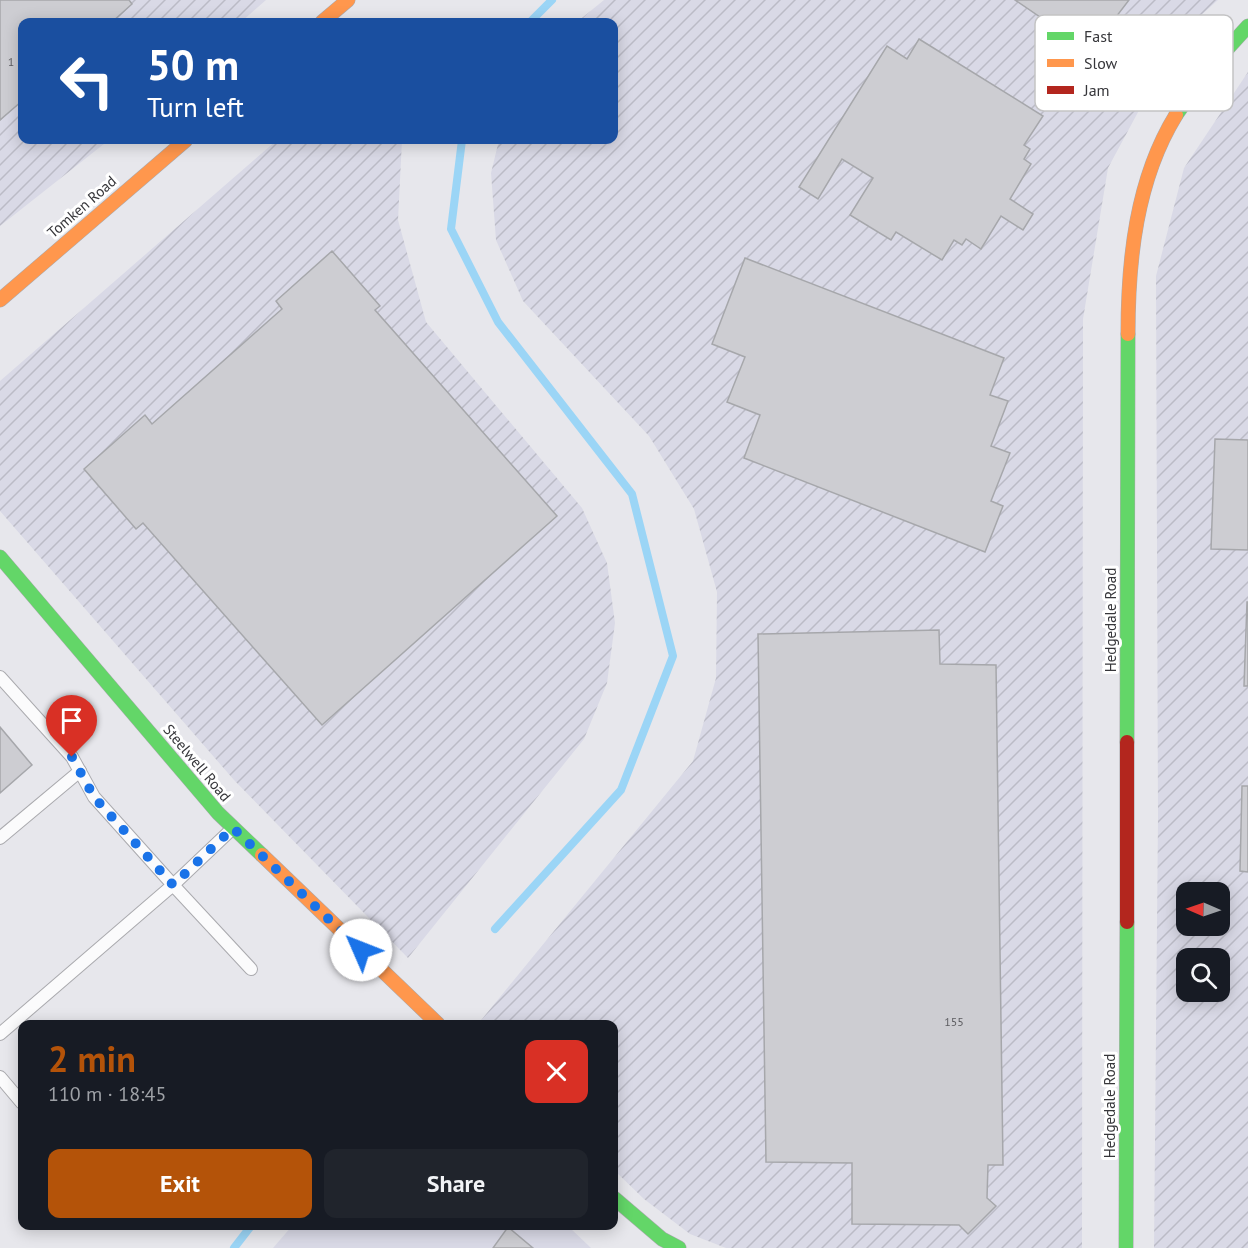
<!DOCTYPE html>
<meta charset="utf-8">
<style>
:root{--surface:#171b24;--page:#20242c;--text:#f1f3f6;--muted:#9ea1a6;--accent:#b45309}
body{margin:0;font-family:"PT Sans",sans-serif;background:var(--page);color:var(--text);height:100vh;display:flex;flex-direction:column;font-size:22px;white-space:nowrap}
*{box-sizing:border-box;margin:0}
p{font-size:20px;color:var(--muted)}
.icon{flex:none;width:33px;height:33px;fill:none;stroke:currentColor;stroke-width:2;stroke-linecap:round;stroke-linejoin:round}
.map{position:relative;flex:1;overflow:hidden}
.drawer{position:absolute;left:18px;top:1020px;width:600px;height:210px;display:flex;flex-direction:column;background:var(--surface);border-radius:12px;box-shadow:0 3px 15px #0003}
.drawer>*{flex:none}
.banner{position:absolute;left:18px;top:18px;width:600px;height:126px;border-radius:12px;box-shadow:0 3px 15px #0003;background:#1a4fa0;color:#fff;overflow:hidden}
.needle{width:39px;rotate:272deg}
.buttons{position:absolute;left:1176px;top:882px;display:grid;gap:12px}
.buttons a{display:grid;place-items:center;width:54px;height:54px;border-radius:12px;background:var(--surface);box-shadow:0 3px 15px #0003;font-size:30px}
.pin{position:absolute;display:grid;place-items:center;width:51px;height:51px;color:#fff;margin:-62px -26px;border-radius:50% 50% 50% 0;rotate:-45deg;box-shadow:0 0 6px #0007}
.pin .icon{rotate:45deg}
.me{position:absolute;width:66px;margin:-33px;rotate:314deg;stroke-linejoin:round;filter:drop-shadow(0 0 4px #0008)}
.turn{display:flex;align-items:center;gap:21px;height:126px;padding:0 30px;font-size:27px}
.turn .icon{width:78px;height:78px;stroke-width:2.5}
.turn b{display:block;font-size:42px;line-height:51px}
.round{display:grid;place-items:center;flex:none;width:63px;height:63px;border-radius:12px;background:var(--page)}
.summary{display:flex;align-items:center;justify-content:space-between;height:102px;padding:0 30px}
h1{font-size:36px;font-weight:700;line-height:45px;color:var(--accent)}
.action{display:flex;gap:12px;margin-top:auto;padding:12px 30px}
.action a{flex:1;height:69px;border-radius:12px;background:var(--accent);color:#fff;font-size:24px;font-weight:700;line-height:69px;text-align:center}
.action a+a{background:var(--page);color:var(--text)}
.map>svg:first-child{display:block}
.built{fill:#d9d9e6}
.industrial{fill:url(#industrial-furrows);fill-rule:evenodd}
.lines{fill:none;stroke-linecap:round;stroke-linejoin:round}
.stream{stroke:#9bd5f6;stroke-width:8}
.building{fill:#cdcdd2;stroke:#a6a7ab;stroke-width:1.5}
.lane-casing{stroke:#aaaaae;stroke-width:14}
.fast-casing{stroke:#aaaaae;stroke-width:15}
.slow-casing{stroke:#aaaaae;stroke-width:15}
.jam-casing{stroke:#aaaaae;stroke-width:15}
.lane{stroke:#fbfbfc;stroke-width:12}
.fast{stroke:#63d668;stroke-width:14}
.slow{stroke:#ff974d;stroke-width:14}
.jam{stroke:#b3261e;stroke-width:14}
.route{stroke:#1a73e8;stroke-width:10;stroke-dasharray:0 18}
.labels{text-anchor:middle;stroke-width:6;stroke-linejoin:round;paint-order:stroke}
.number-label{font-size:12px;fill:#5c5c60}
.street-label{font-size:15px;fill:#36363a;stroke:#fff}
.key{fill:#fff;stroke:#c3c3c4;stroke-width:1.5}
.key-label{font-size:16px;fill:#36363a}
</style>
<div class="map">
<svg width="1248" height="1248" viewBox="0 0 1248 1248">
<defs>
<pattern id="industrial-furrows" width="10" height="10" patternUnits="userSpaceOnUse" patternTransform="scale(1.5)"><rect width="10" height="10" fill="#d9d9e6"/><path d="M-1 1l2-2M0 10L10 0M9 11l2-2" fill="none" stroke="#bbbbc6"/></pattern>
</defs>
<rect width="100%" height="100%" fill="#e7e7ec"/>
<!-- built -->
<polygon class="built" points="292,1226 568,1226 591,1248 273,1248"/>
<!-- industrial -->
<g class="industrial">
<polygon points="0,0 266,0 241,22 22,22 22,140 109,140 0,226"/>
<polygon points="604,0 1218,0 1180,34 1108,168 1083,319 1082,1248 726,1248 690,1234 644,1199 614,1170 614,1024 478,1024 693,761 716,678 717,592 694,509 649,436 523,301 496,240 491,173 499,140 614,140 614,22 577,22"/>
<path d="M1248 72V1248H1154L1158 818 1156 276 1184 168ZM1186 892H1220V926H1186ZM1186 958H1220V992H1186Z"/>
<polygon points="277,140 402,140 398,220 426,322 582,508 607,563 615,623 607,683 584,739 408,958 234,780 0,511 0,381"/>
</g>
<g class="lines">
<!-- stream -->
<g class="stream">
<polyline points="530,22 552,0"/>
<polyline points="462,140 451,229 498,322 632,494 673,656 621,790 495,929"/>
<polyline points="234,1248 251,1226"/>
</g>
</g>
<!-- building -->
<g class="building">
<polygon points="0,0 129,0 132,4 112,22 22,22 22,101 0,120"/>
<polygon points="1015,0 1129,0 1090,51"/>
<polygon points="919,39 1043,116 1024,145 1030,149 1024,159 1031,164 1010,199 1033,214 1023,230 1001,216 981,249 966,239 962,245 954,240 942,260 896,232 891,240 850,215 873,178 842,159 818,199 799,187 887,46 907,59"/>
<polygon points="332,251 380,306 375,310 557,516 322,725 143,523 136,529 84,469 145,415 152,424 282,309 276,301"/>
<polygon points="745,258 1004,358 990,395 1008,401 991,446 1010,453 991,501 1003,506 985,552 744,458 760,415 727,402 745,357 712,344"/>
<polygon points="1215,439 1248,440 1248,550 1211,549"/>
<polygon points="1247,602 1248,602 1248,686 1244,686"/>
<polygon points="939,630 940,664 996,665 1003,1165 988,1165 987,1198 996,1206 968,1234 959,1225 852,1224 852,1163 766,1162 758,634"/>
<polygon points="0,727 32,765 0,793"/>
<polygon points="1242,786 1248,786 1248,872 1240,871"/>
<polygon points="508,1227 533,1248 493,1248"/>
</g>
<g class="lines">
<defs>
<g id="lane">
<polyline points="0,677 72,757 94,797 173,885 232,829"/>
<polyline points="0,838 80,771"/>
<polyline points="0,1034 173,885 251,969"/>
<polyline points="0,1077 22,1103"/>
</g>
<g id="fast">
<polyline points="1176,115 1208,70 1248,26"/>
<polyline points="0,557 218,813 262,855"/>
<polyline points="1127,742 1128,334"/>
<polyline points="614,1198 662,1239 679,1248"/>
<polyline points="1126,1248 1127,922"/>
</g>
<g id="slow">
<polyline points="322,22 348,0"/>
<polyline points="0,300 186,140"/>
<path d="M1128 334C1128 260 1136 180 1176 115"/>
<polyline points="262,855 438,1024"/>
</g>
<polyline id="jam" points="1127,922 1127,742"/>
</defs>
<!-- lane casing -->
<use href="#lane" class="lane-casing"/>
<!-- fast casing -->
<use href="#fast" class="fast-casing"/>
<!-- slow casing -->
<use href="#slow" class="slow-casing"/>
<!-- jam casing -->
<use href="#jam" class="jam-casing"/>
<!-- lane -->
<use href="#lane" class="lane"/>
<!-- fast -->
<use href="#fast" class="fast"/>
<!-- slow -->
<use href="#slow" class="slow"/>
<!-- jam -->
<use href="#jam" class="jam"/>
</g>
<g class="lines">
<!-- route -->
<polyline class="route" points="72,757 94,797 173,885 233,828 361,950"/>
</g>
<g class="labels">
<!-- number labels -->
<g class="number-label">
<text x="11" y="66">1</text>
<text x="954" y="1026">155</text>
</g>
<!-- street labels -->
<g class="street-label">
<text transform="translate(82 207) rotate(-41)" y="5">Tomken Road</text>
<text transform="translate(1111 620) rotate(-90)" y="5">Hedgedale Road</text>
<text transform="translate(197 763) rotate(50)" y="5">Steelwell Road</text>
<text transform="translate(1110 1106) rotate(-90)" y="5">Hedgedale Road</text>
</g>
</g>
<!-- legend -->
<rect x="1035" y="15" width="198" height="96" rx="9" class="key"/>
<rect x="1047" y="32" width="27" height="8" fill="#63d668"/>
<rect x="1047" y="59" width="27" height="8" fill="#ff974d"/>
<rect x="1047" y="86" width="27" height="8" fill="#b3261e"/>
<g class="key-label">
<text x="1084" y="42">Fast</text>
<text x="1084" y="69">Slow</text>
<text x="1084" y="96">Jam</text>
</g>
</svg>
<div class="buttons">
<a><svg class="needle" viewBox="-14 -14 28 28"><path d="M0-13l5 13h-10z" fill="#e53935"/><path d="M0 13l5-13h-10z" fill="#9ea1a6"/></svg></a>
<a><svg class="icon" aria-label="search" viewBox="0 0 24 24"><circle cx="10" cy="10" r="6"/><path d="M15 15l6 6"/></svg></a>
</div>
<div class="pin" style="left:72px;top:757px;background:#d93025"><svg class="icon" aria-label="arrive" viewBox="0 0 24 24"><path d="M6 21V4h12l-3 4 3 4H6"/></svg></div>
<svg class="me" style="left:361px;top:950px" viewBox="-20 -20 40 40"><circle r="19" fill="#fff"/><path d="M0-13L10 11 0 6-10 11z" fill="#1a73e8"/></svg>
<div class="banner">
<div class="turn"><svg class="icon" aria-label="left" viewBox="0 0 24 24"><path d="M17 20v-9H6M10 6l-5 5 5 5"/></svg><div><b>50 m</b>Turn left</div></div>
</div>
<section class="drawer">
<div class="summary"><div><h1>2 min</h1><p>110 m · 18:45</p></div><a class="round" style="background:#d93025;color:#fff"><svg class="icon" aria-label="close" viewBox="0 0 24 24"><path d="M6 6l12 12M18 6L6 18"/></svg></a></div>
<div class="action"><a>Exit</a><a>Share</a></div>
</section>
</div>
